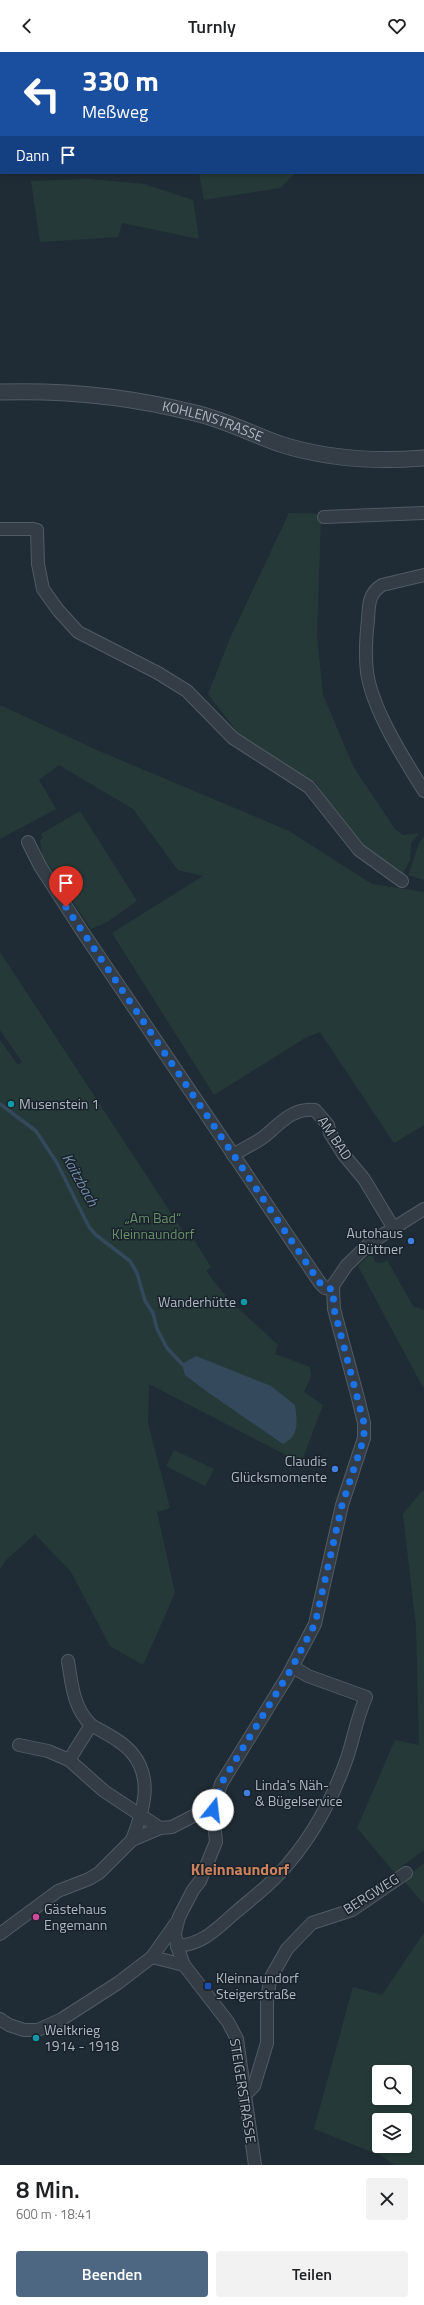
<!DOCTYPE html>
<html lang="de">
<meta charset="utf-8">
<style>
:root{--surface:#fff;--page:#f2f2f2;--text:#202124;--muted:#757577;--accent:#4d6681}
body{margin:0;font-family:"Titillium Web",sans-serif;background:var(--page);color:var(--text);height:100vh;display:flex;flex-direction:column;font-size:15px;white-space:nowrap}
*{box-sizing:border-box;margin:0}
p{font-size:13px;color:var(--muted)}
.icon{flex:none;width:22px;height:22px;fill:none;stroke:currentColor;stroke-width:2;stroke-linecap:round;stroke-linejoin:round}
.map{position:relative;height:2113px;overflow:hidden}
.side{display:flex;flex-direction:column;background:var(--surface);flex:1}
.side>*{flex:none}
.guide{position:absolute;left:0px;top:0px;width:424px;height:122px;box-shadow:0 2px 6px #0003;background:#1a4fa0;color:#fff;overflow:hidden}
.fabs{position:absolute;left:372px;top:2013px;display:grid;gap:8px}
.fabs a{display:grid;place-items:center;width:40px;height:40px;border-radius:4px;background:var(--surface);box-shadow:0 2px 6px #0003;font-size:20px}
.pin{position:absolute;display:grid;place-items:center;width:34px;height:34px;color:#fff;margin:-41px -17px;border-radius:50% 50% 50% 0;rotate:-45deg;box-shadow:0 0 4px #0007}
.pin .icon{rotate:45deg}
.me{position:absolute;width:44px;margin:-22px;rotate:16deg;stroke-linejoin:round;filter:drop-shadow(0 0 3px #0008)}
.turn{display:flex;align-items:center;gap:14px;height:84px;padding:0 16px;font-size:18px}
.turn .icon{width:52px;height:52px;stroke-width:2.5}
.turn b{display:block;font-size:28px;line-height:34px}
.then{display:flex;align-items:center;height:38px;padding:0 16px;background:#0003;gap:8px;font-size:15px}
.round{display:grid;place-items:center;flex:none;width:42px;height:42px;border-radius:4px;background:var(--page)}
.head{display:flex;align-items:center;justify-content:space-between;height:68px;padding:0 16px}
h1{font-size:24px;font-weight:600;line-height:30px}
.cta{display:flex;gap:8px;margin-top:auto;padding:8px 16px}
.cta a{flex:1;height:46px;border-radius:4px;background:var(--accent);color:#fff;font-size:16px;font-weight:600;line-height:46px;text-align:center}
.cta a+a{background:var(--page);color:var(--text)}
header{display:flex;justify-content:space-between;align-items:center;height:52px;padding:0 16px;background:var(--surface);font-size:18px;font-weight:600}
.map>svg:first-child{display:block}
.green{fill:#253a38;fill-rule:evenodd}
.water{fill:#35495c}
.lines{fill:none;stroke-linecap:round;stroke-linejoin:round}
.stream{stroke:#35495c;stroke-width:3.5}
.minor-casing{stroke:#515b64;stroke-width:14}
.tertiary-casing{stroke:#515b64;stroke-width:17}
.minor{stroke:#343d46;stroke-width:12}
.tertiary{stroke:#343d46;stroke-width:15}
.route{stroke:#1a73e8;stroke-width:7;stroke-dasharray:0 12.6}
.culture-dot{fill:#0f9aa8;stroke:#19222a;stroke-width:1.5}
.shop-dot{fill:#3f7fe0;stroke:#19222a;stroke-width:1.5}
.hotel-dot{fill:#d1479c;stroke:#19222a;stroke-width:1.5}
.transit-dot{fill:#1a4fb4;stroke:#19222a;stroke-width:1.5}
.labels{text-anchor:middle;stroke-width:3;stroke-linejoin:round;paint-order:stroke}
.street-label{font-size:14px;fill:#aeb8c3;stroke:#19222a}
.poi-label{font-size:14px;fill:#aeb8c3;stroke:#19222a;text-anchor:start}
.park-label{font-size:14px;fill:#67926c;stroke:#19222a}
.water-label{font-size:15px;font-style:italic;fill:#708ca6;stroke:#19222a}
.quarter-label{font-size:16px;font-weight:bold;fill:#ce825e;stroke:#19222a}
</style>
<header><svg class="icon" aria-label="back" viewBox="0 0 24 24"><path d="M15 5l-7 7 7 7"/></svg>Turnly<svg class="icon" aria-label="heart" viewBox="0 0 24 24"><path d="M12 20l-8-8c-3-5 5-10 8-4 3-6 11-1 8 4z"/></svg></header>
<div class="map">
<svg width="424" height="2113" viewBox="0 0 424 2113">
<rect width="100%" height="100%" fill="#202c35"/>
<!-- green -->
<g class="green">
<polygon points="199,121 295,121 280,136 204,148"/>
<polygon points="89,127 144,132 193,148 199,187 122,171 118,185 40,190 31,129"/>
<polygon points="289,461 321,462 317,585 323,643 354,716 395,777 403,783 419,781 411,791 410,808 402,823 365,798 330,754 315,729 310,731 239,682 208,642 231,584"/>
<polygon points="0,653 99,699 289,779 372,832 424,840 424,1073 394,1091 320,980 305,986 214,1043 112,881 203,824 178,818 133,757 59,713 39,728 56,757 0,787"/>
<polygon points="80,759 137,849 107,870 91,877 48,812 44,813 40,789 43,785 41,782"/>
<path d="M424 785V828L408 823C413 813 417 790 424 785Z"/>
<polygon points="0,900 190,1190 194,1188 211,1215 206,1219 228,1247 278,1293 275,1302 310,1315 311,1324 304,1340 323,1353 301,1411 149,1332 148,1371 170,1456 157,1460 175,1541 143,1613 110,1594 71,1520 35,1482 5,1509 0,1518 0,988 18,1013 22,1010 0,978"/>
<polygon points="372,1201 375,1210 382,1211 387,1208 413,1254 424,1258 424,1337 358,1214"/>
<polygon points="174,1398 214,1417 205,1434 166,1414"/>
<polygon points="422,1439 424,1439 424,1798 394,1820 357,1776 395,1688 419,1693 416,1575 403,1462"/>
<polygon points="424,1811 424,1852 403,1828"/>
<path d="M424 1881V2113H394L382 2104 314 2077 353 1935 382 1943ZM379 2020H405V2046H379ZM379 2068H405V2094H379Z"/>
</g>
<!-- water -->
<path class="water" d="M196 1304 271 1334 295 1353C297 1369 300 1384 283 1392L206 1339 185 1323 182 1312Z"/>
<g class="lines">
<!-- stream -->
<polyline class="stream" points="0,1052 36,1079 57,1111 89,1175 96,1183 130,1209 137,1221 145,1249 153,1261 157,1277 167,1296 182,1312 186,1314"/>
<defs>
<g id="minor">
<polyline points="44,0 44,1"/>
<polyline points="324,465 424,461"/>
<polyline points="0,477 33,477 37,478 38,512 43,537 58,558 78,580 158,621 187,639 233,686 309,735 359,798 402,829"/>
<path d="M424 523 382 533C368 542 369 553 368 568 366 585 365 603 367 620 372 657 404 707 424 739"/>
<polyline points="28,790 40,814 82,879 320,1231 325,1236 333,1237"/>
<path d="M233 1103C244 1096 256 1091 265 1084 280 1071 294 1055 315 1058L328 1073 330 1081 344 1103 364 1127 393 1175"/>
<path d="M68 1609C72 1633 73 1655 91 1673"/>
<polyline points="19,1693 48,1699 69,1708 104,1739 160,1776"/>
<path d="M69 1708 91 1673C105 1681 122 1689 132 1701 154 1727 143 1760 132 1788"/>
<polyline points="0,1882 58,1839 89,1827 99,1821 132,1788 160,1776 172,1775 203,1759 213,1758"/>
<path d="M177 1894C204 1892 216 1877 236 1860 250 1848 266 1836 279 1822 310 1789 332 1749 347 1706 354 1685 357 1665 366 1645L308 1624 293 1615"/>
<polyline points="152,1905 184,1913"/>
<polyline points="0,1967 9,1973 24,1978 38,1978 62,1967 118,1931 152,1905 176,1871"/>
<polyline points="245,2039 249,2039 254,2034 267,1991 267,1950 270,1927 287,1897 312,1871 352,1858 406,1821"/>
<polyline points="255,2113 237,1987 228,1970 184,1913 177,1894 175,1881 179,1865 193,1838 200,1829 216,1790 213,1758 221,1732 287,1625 315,1572 342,1453 364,1386 364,1371 358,1346 334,1257 333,1237 334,1232 347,1213 370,1191 424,1157"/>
</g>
<g id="tertiary">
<path id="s1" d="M0 340C65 338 132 345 195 361 225 368 252 382 280 392 327 407 376 410 424 406"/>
</g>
</defs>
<!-- minor casing -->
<use href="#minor" class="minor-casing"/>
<!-- tertiary casing -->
<use href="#tertiary" class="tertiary-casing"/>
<!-- minor -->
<use href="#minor" class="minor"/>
<!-- tertiary -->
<use href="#tertiary" class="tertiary"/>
</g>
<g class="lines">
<!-- route -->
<polyline class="route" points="66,855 320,1231 325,1236 333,1237 334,1257 364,1371 364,1386 342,1453 315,1572 290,1619 221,1732 213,1758"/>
</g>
<!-- markers -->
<g class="culture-dot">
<circle cx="11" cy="1052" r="4"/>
<circle cx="244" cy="1250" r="4"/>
<circle cx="36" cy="1986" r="4"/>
</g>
<g class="shop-dot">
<circle cx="411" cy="1189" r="4"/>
<circle cx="335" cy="1417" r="4"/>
<circle cx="247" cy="1741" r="4"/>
</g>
<circle class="hotel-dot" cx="36" cy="1865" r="4"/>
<rect class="transit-dot" x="204" y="1930" width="8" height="8" rx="2"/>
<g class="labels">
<!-- street labels -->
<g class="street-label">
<text dy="5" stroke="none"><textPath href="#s1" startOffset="216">KOHLENSTRASSE</textPath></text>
<text transform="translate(335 1086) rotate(56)" y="5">AM BAD</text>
<text transform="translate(371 1842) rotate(-32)" y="5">BERGWEG</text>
<text transform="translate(243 2039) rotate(81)" y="5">STEIGERSTRASSE</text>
</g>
<!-- poi labels -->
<g class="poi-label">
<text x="19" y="1057">Musenstein 1</text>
<text x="403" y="1186" text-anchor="end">Autohaus<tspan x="403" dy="16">Büttner</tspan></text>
<text x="236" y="1255" text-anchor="end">Wanderhütte</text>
<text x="327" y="1414" text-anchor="end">Claudis<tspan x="327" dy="16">Glücksmomente</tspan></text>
<text x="255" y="1738">Linda's Näh-<tspan x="255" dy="16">&amp; Bügelservice</tspan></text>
<text x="44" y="1862">Gästehaus<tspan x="44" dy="16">Engemann</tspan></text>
<text x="216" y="1931">Kleinnaundorf<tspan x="216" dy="16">Steigerstraße</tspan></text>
<text x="44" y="1983">Weltkrieg<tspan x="44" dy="16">1914 - 1918</tspan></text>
</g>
<!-- park labels -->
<g class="park-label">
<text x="153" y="1171">„Am Bad“<tspan x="153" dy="16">Kleinnaundorf</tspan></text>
</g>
<!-- water labels -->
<g class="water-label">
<text transform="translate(80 1128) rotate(61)" y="5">Kaitzbach</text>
</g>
<!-- quarter labels -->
<g class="quarter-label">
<text x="240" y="1823">Kleinnaundorf</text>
</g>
</g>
</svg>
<div class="fabs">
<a><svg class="icon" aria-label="search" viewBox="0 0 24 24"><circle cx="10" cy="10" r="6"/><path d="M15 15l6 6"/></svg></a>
<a><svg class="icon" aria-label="layers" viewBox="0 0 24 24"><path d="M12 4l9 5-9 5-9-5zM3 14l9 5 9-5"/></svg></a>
</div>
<div class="pin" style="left:66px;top:855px;background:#d93025"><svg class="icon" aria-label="arrive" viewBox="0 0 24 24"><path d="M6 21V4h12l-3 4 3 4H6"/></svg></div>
<svg class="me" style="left:213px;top:1758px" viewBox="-20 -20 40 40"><circle r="19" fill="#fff"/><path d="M0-13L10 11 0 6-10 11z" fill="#1a73e8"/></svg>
<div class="guide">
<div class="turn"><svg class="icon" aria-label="left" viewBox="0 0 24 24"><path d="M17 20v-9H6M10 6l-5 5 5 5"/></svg><div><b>330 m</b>Meßweg</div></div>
<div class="then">Dann<svg class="icon" aria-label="arrive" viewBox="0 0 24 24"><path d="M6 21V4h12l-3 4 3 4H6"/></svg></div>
</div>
</div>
<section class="side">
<div class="head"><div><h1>8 Min.</h1><p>600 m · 18:41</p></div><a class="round"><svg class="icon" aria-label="close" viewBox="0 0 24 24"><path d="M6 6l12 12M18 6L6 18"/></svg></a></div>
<div class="cta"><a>Beenden</a><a>Teilen</a></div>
</section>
